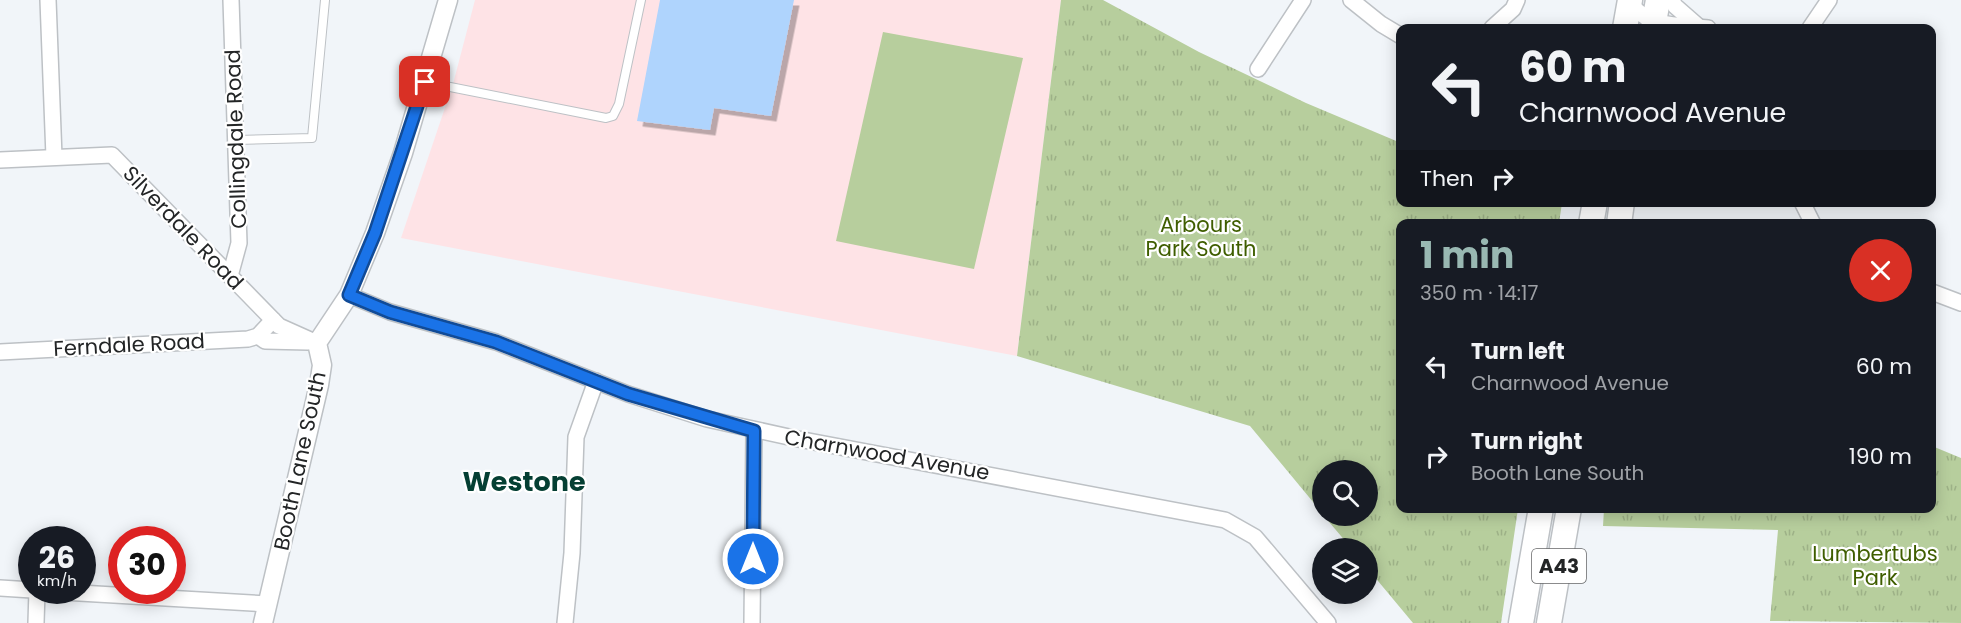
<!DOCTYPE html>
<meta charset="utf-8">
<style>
:root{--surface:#171b24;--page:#20242c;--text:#f1f3f6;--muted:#9ea1a6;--accent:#99b8b2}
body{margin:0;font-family:Poppins,sans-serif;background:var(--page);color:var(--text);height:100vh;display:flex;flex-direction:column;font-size:22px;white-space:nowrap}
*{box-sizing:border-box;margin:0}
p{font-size:20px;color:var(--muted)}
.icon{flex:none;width:33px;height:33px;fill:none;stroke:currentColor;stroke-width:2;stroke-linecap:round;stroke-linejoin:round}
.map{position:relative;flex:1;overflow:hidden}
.side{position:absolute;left:1396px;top:219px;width:540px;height:294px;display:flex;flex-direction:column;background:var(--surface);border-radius:12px;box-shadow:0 3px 15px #0003}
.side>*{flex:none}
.banner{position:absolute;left:1396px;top:24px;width:540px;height:183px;border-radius:12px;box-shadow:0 3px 15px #0003;background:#171b24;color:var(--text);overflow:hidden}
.buttons{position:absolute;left:1312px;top:460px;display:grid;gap:12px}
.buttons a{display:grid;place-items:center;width:66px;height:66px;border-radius:50%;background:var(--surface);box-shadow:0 3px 15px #0003;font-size:30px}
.speed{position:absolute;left:18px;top:526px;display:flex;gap:12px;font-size:30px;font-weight:700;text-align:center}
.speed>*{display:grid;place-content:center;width:78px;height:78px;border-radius:50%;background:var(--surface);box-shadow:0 3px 15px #0003;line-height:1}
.speed small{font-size:15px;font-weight:400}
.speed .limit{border:9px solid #d22;background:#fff;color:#111}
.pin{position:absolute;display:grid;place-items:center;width:51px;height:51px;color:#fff;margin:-26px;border-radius:12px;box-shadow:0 3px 9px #0006}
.me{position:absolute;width:66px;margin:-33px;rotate:0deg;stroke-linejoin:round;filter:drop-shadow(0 0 4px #0008)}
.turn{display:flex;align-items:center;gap:21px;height:126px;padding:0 24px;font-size:27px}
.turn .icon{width:78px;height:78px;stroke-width:2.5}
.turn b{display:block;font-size:42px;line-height:51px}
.then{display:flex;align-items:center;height:57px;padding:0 24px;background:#0003;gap:12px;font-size:22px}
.round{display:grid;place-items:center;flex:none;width:63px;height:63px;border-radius:32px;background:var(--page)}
.headline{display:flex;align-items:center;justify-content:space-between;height:102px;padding:0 24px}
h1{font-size:36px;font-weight:700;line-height:45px;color:var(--accent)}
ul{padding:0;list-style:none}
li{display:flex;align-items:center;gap:18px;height:90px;padding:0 24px}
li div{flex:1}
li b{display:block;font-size:22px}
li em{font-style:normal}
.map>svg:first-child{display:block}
.education{fill:#fee3e6}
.grass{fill:url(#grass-tufts)}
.pitch{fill:#b7ce9d}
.building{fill:#afd4fd;filter:url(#shadow)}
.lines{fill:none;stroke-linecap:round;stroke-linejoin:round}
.service-casing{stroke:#bdc1c5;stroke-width:10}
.minor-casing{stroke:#bdc1c5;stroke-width:18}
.tertiary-casing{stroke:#bdc1c5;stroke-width:21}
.trunk-casing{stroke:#bdc1c5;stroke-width:27}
.service{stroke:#fff;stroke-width:8}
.minor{stroke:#fff;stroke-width:15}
.tertiary{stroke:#fff;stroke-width:18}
.trunk{stroke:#fff;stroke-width:24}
.route-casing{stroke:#114b97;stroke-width:15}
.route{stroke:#1a73e8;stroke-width:10}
.labels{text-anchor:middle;stroke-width:4.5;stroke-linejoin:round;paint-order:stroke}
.shield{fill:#fff;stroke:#656667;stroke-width:1.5}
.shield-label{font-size:20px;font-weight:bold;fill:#232526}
.street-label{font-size:21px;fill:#232526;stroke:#fff}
.park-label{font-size:21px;fill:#3f5e00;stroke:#fff}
.district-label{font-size:27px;font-weight:bold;fill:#053f33;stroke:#fff}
</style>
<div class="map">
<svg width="1961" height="623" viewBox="0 0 1961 623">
<defs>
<pattern id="grass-tufts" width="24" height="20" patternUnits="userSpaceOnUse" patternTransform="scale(1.5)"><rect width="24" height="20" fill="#b7ce9d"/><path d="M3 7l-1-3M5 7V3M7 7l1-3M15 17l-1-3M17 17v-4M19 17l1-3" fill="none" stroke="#9db187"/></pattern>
<filter id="shadow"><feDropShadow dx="5.5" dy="5.5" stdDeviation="0" flood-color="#0004"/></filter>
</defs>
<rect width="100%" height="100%" fill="#f1f5f9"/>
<!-- education -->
<polygon class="education" points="475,0 1061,0 1017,356 401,238 453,84"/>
<!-- grass -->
<g class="grass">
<polygon points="1061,0 1103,0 1199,52 1306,103 1401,143 1401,202 1562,203 1559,223 1401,224 1401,508 1518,509 1501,623 1413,623 1368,569 1368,549 1352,549 1324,516 1368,516 1368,471 1323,471 1323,514 1250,426 1017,356"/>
<polygon points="1932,446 1961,458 1961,623 1770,621 1778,530 1603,526 1604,509 1932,508"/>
</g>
<!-- pitch -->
<polygon class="pitch" points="883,32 1023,58 974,269 836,241"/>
<!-- building -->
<polygon class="building" points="660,0 794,0 771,116 714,108 710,130 637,121"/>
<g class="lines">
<defs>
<g id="service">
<polyline points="425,82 606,118 613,116 619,104 641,0"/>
<polyline points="236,140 312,138 325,0"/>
</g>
<g id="minor">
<polyline points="48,0 54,157"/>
<polyline points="1351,0 1381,24 1401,36"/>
<polyline points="1672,0 1675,6 1699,27"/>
<path d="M1630 2C1646 28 1681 25 1708 28"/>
<polyline points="1492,28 1513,9 1517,0"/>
<polyline points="1810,28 1829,0"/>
<polyline points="1258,69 1303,0"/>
<polyline points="0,160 112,155 279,326 317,343"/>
<polyline points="1802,202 1813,224"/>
<polyline points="230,276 239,243 231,0"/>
<polyline points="1932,292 1961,303"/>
<polyline points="349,295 390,312 496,342 628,394 707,419 798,439 1225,520 1255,537 1328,623"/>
<polyline points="258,336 265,341 308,342"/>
<polyline points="0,352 248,339 258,336 273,320"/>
<polyline points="0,588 32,590"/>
<polyline points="45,591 268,604"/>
<polyline points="36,623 37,591"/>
<polyline points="565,623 572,553 576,437 596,381"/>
<polyline points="752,623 754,431"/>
</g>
<polyline id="tertiary" points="263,623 319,385 322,365 317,343 349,295 375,233 403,153 448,0"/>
<g id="trunk">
<polyline points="1625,28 1630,0"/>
<polyline points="1653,28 1658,0"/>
<polyline points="1591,224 1595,202"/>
<polyline points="1619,224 1622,202"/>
<polyline points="1521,623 1541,508"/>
<polyline points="1549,623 1569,508"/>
</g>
</defs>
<!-- service casing -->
<use href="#service" class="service-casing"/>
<!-- minor casing -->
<use href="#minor" class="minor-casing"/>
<!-- tertiary casing -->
<use href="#tertiary" class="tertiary-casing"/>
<!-- trunk casing -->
<use href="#trunk" class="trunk-casing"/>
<!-- service -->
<use href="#service" class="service"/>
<!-- minor -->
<use href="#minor" class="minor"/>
<!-- tertiary -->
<use href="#tertiary" class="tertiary"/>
<!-- trunk -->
<use href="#trunk" class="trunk"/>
</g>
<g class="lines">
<defs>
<polyline id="route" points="425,82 375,233 349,295 390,312 496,342 628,394 754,431 753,559"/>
</defs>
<!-- route casing -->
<use href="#route" class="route-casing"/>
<!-- route -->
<use href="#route" class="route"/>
</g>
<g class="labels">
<!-- shield labels -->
<rect class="shield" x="1532" y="549" width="54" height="34" rx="4.5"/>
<g class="shield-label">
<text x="1559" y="573">A43</text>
</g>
<!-- street labels -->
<g class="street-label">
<text transform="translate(236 139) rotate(-92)" y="7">Collingdale Road</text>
<text transform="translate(183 228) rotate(46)" y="7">Silverdale Road</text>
<text transform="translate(129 345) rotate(-3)" y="7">Ferndale Road</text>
<text transform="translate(887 455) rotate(10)" y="7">Charnwood Avenue</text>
<text transform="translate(300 461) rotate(-78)" y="7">Booth Lane South</text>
</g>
<!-- park labels -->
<g class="park-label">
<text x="1201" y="232">Arbours<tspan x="1201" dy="24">Park South</tspan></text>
<text x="1875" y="561">Lumbertubs<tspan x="1875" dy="24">Park</tspan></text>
</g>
<!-- district labels -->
<g class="district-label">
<text x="524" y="491">Westone</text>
</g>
</g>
</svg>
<div class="buttons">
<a><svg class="icon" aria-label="search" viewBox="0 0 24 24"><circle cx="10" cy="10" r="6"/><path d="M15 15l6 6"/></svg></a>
<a><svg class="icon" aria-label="layers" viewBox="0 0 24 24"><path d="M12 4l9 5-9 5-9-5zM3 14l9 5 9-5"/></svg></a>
</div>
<div class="speed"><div>26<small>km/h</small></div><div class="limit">30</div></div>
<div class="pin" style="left:425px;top:82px;background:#d93025"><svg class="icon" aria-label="arrive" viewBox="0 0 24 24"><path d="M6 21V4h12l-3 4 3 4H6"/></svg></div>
<svg class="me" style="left:753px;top:559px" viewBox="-20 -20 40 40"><circle r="17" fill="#1a73e8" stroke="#fff" stroke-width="3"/><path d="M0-11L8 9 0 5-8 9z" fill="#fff"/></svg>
<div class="banner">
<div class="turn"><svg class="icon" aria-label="left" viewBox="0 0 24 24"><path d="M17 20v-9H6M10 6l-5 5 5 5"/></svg><div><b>60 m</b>Charnwood Avenue</div></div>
<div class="then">Then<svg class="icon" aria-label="right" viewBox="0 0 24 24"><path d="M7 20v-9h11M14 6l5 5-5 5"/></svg></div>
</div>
<section class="side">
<div class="headline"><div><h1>1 min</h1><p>350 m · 14:17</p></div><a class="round" style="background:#d93025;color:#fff"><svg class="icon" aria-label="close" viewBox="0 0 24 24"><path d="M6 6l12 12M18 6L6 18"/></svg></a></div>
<ul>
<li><svg class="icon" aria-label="left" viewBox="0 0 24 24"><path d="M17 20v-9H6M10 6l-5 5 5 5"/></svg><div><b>Turn left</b><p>Charnwood Avenue</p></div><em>60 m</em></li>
<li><svg class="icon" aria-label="right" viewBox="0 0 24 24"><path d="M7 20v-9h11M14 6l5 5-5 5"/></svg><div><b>Turn right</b><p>Booth Lane South</p></div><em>190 m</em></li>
</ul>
</section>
</div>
